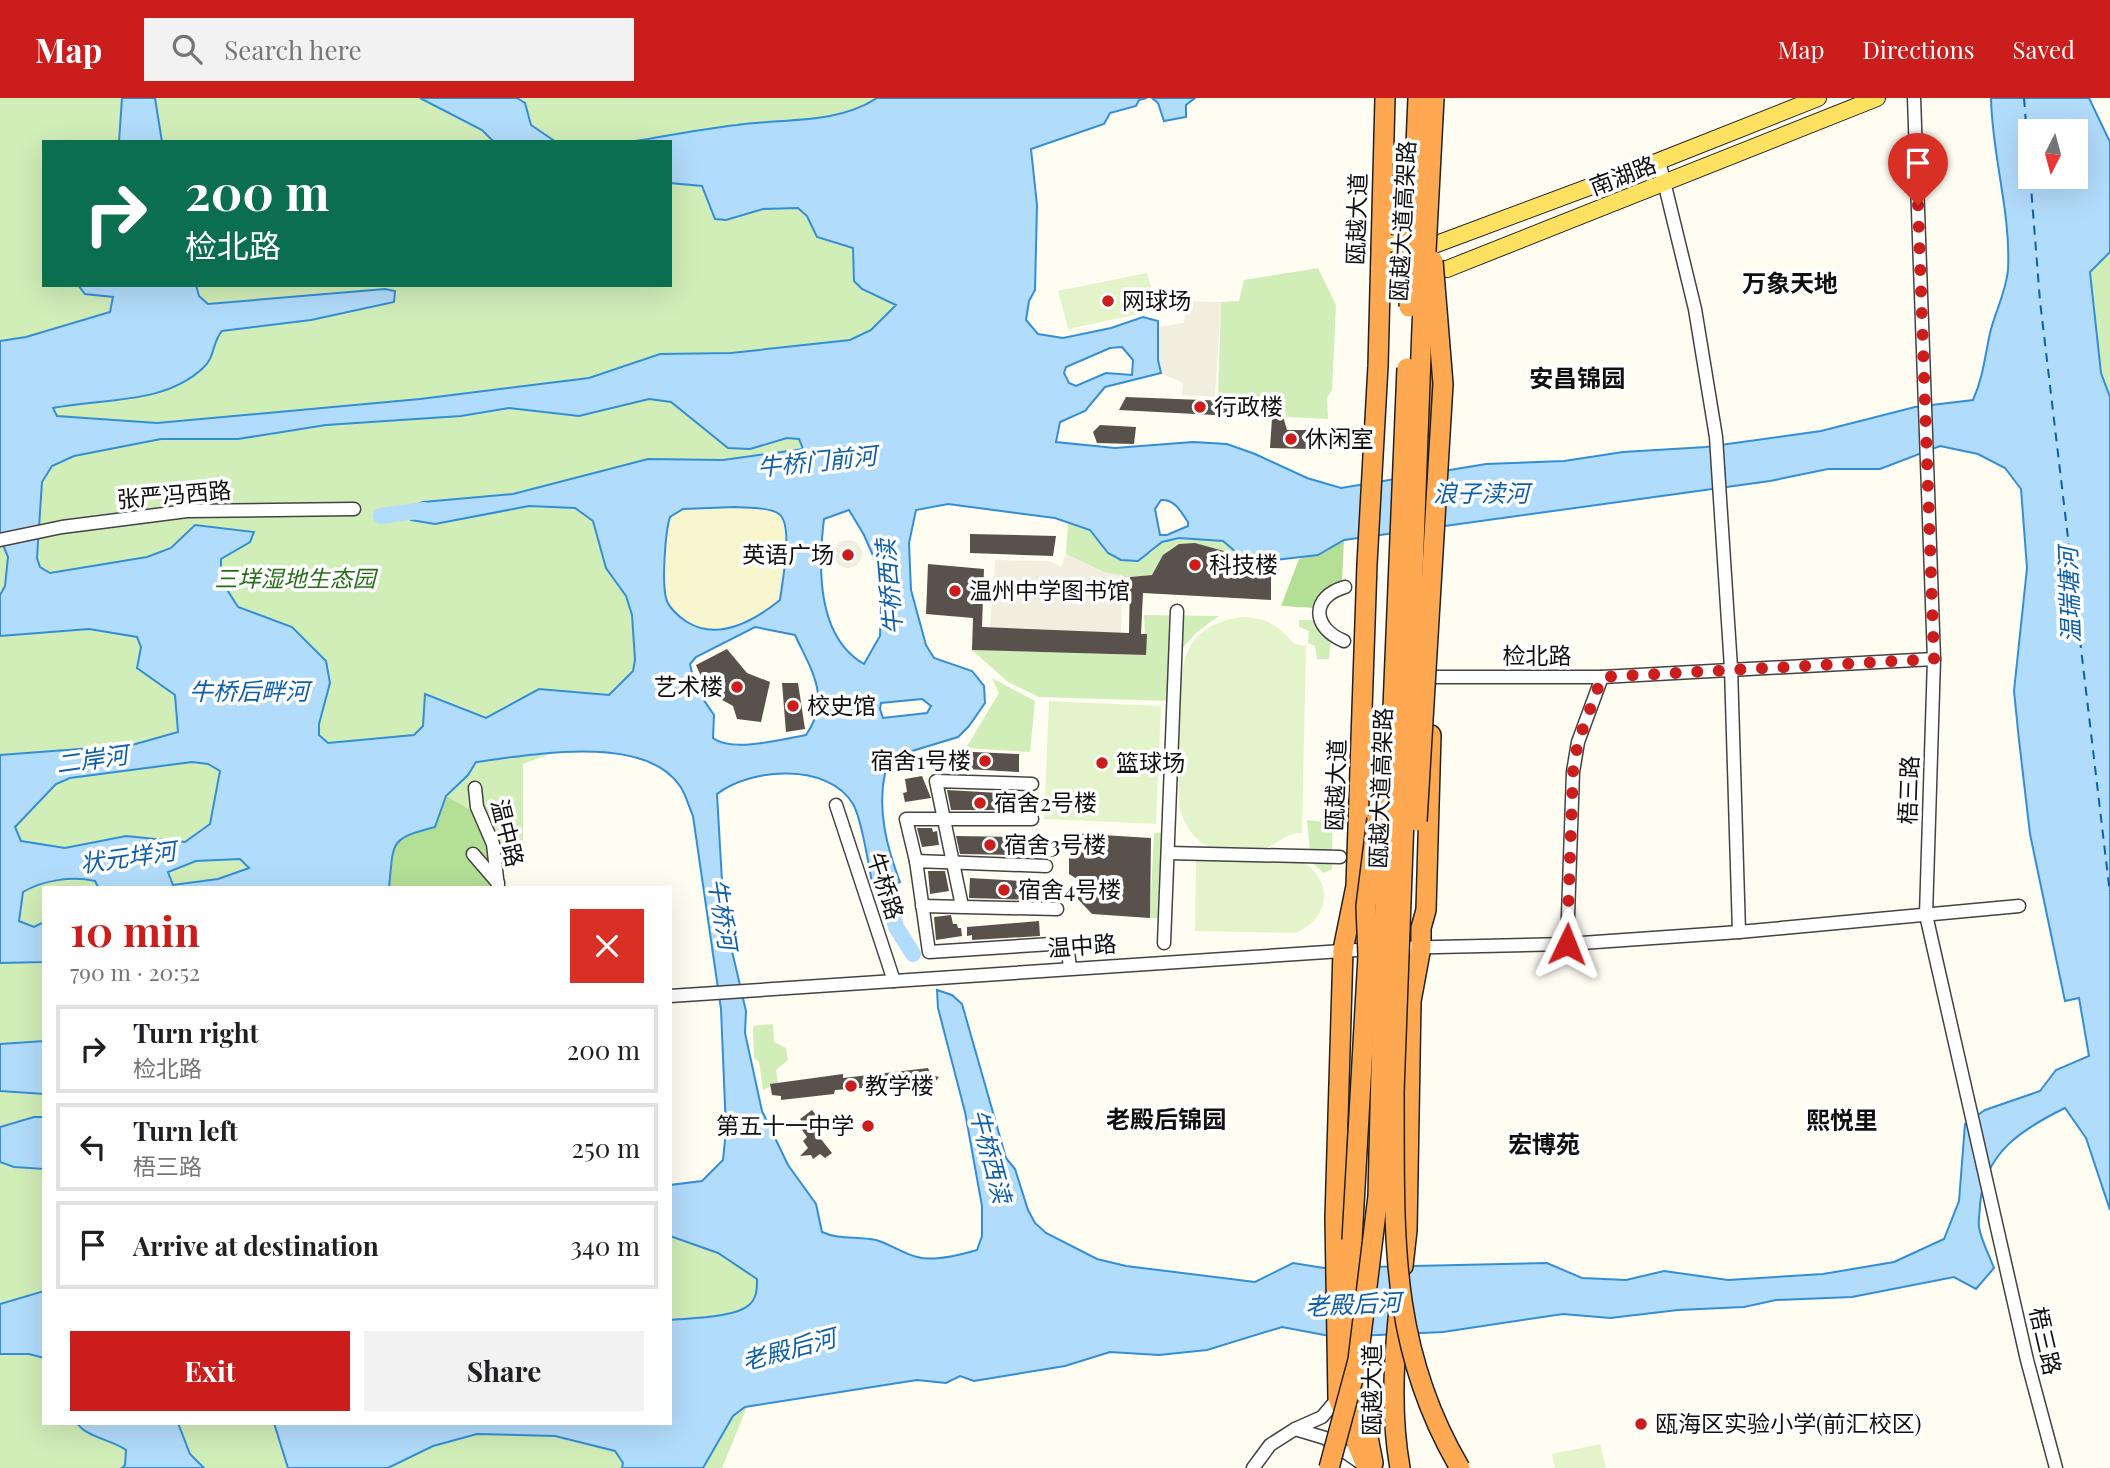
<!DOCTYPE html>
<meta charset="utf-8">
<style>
:root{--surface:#fff;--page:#f2f2f2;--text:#202124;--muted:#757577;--line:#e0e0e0;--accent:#cb1d1c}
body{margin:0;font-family:"Playfair Display","Noto Sans SC",serif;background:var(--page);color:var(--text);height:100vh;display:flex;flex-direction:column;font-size:26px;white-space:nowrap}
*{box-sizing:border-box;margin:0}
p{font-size:23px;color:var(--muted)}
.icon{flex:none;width:38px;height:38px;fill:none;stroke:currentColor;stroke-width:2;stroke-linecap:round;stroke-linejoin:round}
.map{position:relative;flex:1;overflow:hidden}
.sheet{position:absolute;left:42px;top:788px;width:630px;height:539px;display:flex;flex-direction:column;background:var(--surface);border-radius:0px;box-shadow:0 7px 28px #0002}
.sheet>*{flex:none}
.banner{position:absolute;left:42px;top:42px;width:630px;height:147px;border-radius:0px;box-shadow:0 7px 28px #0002;background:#0b6e4f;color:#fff;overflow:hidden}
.needle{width:46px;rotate:186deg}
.controls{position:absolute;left:2018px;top:21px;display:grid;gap:14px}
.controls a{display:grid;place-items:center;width:70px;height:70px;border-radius:0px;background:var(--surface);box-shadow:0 7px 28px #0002;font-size:35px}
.pin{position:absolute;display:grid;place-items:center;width:60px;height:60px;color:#fff;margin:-72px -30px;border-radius:50% 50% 50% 0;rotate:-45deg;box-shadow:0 0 7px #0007}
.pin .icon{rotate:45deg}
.me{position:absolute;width:77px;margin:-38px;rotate:2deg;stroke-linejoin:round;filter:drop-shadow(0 0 5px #0008)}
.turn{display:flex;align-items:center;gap:24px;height:147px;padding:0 28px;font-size:32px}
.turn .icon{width:91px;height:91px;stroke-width:2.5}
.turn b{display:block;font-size:49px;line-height:60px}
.round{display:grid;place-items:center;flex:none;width:74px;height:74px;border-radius:0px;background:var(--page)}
.summary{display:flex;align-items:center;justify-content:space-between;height:119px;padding:0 28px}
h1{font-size:42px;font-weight:700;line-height:52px;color:var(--accent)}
.primary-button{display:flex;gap:14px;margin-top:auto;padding:14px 28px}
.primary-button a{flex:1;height:80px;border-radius:0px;background:var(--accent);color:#fff;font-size:28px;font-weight:700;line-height:80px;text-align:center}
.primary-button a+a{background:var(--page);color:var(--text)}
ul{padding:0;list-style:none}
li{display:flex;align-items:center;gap:21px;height:88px;margin:0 14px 10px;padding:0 14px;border:4px solid var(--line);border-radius:0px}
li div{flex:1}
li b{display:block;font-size:26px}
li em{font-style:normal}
header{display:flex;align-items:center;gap:42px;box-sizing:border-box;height:98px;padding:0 35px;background:var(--accent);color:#fff}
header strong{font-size:33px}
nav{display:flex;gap:38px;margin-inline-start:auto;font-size:24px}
.search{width:490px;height:63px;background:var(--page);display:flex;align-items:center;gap:18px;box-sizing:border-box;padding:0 24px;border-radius:0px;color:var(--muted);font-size:26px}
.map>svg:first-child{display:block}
.farmland{fill:#f8f6cf}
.green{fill:#d1edb8;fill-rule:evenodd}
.forest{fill:#b3df96}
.pitch{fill:#e3f4ca}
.plaza{fill:#f1eddf}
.water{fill:#b2dcfb;stroke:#348ed7;stroke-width:2;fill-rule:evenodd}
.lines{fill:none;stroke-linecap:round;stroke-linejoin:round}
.river{stroke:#b2dcfb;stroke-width:16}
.ferry{stroke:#0e5fac;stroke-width:2;stroke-dasharray:9 7;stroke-linecap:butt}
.building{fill:#59514b}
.minor-casing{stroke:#434343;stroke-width:15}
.major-casing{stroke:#212121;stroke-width:18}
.highway-casing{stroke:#212121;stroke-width:22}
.minor{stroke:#fff;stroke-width:12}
.major{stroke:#ffe162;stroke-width:16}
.highway{stroke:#fea951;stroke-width:19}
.highway-bridge-casing{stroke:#212121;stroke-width:22;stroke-linecap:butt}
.highway-bridge{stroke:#fea951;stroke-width:19}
.route{stroke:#cb1d1c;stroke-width:12;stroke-dasharray:0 21.6}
.poi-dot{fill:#cb1d1c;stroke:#fff;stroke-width:2.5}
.labels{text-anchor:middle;stroke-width:7;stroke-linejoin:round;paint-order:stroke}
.street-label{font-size:23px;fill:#101010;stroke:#fff}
.poi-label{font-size:23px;fill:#101010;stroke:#fff;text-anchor:start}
.park-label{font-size:23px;font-style:italic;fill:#276d1a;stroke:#fff}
.neighbourhood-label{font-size:24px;font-weight:bold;fill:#101010;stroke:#fff}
.water-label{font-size:24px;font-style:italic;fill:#0e5fac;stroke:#fff}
</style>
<header>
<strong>Map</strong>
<div class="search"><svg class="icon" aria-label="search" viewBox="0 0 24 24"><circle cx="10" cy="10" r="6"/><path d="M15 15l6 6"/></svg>Search here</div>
<nav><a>Map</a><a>Directions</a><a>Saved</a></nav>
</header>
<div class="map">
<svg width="2110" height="1370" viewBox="0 0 2110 1370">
<rect width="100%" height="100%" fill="#fffdf2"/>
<!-- farmland -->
<polygon class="farmland" points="735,409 776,414 782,419 787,445 780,502 762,517 714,534 699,532 679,519 666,501 666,434 670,418 683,411"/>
<!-- green -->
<g class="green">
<path d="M0 0H954L965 361 643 408 673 609 523 666V747L501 750 491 789H44V1325H670V1113L806 1165 722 1370H0ZM44 44H670V187H44Z"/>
<polygon points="2110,154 2110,299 2101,275 2090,173"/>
<polygon points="1318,170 1336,207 1332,292 1327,300 1328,321 1287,319 1281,300 1218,299 1221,204 1239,203 1244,182"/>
<path d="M1068 425 1090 432 1108 455H1151L1162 444 1195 439 1223 443 1243 460 1275 462 1280 475 1240 478 1224 453C1186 442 1172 439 1152 477L1116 480 1066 456Z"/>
<polygon points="1144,517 1219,518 1197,534 1175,558 1173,603 1039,599 1008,584 972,552 1146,557"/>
<polygon points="1299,522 1317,522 1318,531 1331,541 1329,561 1317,561 1315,548 1308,545 1309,533 1299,529"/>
<polygon points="992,580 1035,603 1030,654 966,650 999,595"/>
<polygon points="1307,722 1332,725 1332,771 1324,775 1311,764"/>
<polygon points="1154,735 1165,735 1161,820 1150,820"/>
<polygon points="773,926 774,944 786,950 788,962 776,972 778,985 763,992 759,964 754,960 753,928"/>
</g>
<!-- forest -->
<g class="forest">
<path d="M1344 442 1342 483C1328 487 1317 495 1316 510L1281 508 1299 461 1323 455Z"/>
<path d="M446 698 475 715 487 748 489 789H389C394 744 388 741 435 729Z"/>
</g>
<!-- pitch -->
<g class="pitch">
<polygon points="1147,175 1158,212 1068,231 1058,193"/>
<path d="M1246 519C1268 521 1280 529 1294 546L1306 548 1302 735C1282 736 1279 746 1262 752 1255 754 1247 753 1240 753 1205 754 1190 742 1179 709 1180 672 1174 583 1188 553 1198 530 1223 520 1246 519Z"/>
<polygon points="1049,603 1161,608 1156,726 1044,721"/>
<path d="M1196 761 1301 762C1334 784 1331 818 1296 835L1195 833Z"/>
<polygon points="1600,1346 1606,1370 1555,1370 1552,1356"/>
</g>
<!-- plaza -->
<g class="plaza">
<polygon points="1186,203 1221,204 1215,299 1182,297 1183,285 1161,275 1158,262 1158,229 1184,225"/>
<circle cx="848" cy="456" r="14"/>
<polygon points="1066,456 1103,474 1122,477 1121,535 990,530 995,462 1050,463 1061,469"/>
</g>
<!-- water -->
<g class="water">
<polygon points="122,0 155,0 162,44 119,44"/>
<polygon points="420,0 517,0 525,5 531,27 556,44 494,44 482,32"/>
<path d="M877 0H1147L1139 2 1136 8 1110 15 1104 26 1031 51 1037 107 1035 192 1029 203 1026 222 1038 236 1063 240 1111 230 1143 219 1158 223V262L1161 275 1105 289 1085 313 1060 324 1056 344 1115 350 1193 344 1227 346 1255 356 1307 380 1341 390 1486 366 1564 363 1623 354 1706 349 1821 333 1915 309 1973 302C1983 280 1985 258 1990 235 1995 214 2006 194 2008 172 2011 114 1992 58 1991 0H2089L2110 44V154L2090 174 2101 275 2110 299V1112L2086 1040 2065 1010C2022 1031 1984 1055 1980 1107 1980 1114 1978 1122 1979 1129 1981 1142 1989 1157 1994 1170L1976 1191 1954 1179 1852 1199 1776 1202 1744 1209 1678 1212 1610 1220 1563 1216 1443 1234 1335 1239 1282 1229 1207 1252 1159 1257 1110 1254 1065 1268 974 1283 960 1278 946 1285 917 1282 745 1309 733 1318 703 1370H622L623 1365 615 1353 555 1338 477 1336 433 1348 388 1370H288L274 1325H670V1222C689 1220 735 1220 749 1207 757 1200 757 1191 757 1181L718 1155 670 1138V1087L702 1083 723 1062 726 1032 721 911 693 718C689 709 686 697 680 688 644 635 530 657 476 664L468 677 446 698 435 729C388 741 394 744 389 789H98L95 783C72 778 43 782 23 794L19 823 34 829 44 824V864L0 865V657L132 647 178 634 175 597 137 570 141 549 137 539 89 531 0 538V497L5 488 8 459 0 440V243L26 239 110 214 113 199 85 196 78 187H196L199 198 208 206 385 191 395 193 394 204 311 222 222 233C212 244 215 260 203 270 164 307 102 300 53 310L57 318 157 325 420 301 589 280 660 256 731 255 850 242 871 232 896 207 862 191 854 183 853 150 817 139 807 118 798 110 763 111 726 122 715 121 702 88 670 85V44H631C666 38 701 31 737 27 783 20 836 27 877 0ZM2030 33H2076V79H2030ZM1122 249 1133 262 1132 277 1106 275 1076 288 1069 285 1064 275 1066 269 1110 250ZM649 301 671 304 728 350 750 351 787 340 799 341 803 351 723 362 648 361 513 396 423 404 404 412 411 422 435 426 529 408 575 410 593 423 606 470 626 498 632 517 635 562 633 573 609 597 539 591 486 620 425 596 423 628 414 637 328 645 319 637V626L330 585 326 563 292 529 238 509 221 482V461L250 444 254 434 195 427 171 450 147 459 50 475 40 469 37 460 42 384 52 368 74 358 161 341H238L326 327 461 318 509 310 579 318ZM1940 348 1978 356 2005 370 2021 391 2027 470 2014 593 2019 642 2030 736 2065 903 2079 900 2089 958 2056 972 2040 993 1985 1012 1965 1026 1959 1103 1944 1141 1894 1164 1823 1176 1728 1182 1664 1173 1626 1182 1582 1180 1547 1165 1324 1170 1293 1165 1255 1184 1126 1168 1097 1161 1046 1135 1035 1125 1028 1112 1015 1071 1006 1060 962 906 952 897 937 892 938 910 965 1014 982 1108V1138L977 1152C960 1157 934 1164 917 1159 902 1155 890 1146 876 1142 857 1138 839 1142 822 1134L816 1106 788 1067 762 1013 745 935 746 913 729 840 722 783 717 696C750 670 828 664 853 706 862 721 868 765 872 784L886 790 900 784C887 750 877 712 885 675L912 653 958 639 969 628 985 605 984 588 972 573 934 560 926 547 911 492 909 445 916 412 948 406 1055 420 1090 432 1108 455 1121 462 1138 463 1162 444 1179 440 1223 443 1243 460 1275 462 1318 457 1344 442 1770 383 1828 371H1880ZM1161 402C1175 401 1181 414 1188 424V428L1167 437H1160L1155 411ZM735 409C747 410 769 409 779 416 794 427 782 485 780 502 754 523 718 543 687 524 679 519 668 509 666 500 662 484 665 435 670 419L683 411ZM849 412 864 437 882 478 880 538 864 566C817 539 818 469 824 421ZM755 529 795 537C811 572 832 600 806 637 783 641 732 655 713 640L714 617 695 589 690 566 696 559ZM922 601 931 608 927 615 883 620 880 611 881 605ZM192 664 208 666 220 673 210 726 185 744 126 738 65 750 21 743 15 729 56 686 70 680ZM240 761 249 770 218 781 173 787 168 774 196 763Z"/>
<polygon points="1152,0 1195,0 1186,7 1186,19 1164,23 1158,5"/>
<polygon points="44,943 44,996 0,993 0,946"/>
<polygon points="34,1019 44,1019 44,1071 14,1069 0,1064 0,1029"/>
<polygon points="44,1193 44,1260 29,1256 0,1256 0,1206"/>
<path d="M77 1325H178L190 1356 204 1370H122L125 1367 126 1352C111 1341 87 1340 77 1325Z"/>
</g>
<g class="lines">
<!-- river -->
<g class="river">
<polyline points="381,418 424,412"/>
<polyline points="882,771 896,829 913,856"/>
</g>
<!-- ferry -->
<polyline class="ferry" points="2024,0 2040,203 2110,796"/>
</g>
<!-- building -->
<g class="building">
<polygon points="1126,299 1279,305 1287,332 1312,332 1310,351 1270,350 1272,320 1119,312"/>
<polygon points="1100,327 1136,329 1134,346 1097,345 1093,334"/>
<polygon points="970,436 1056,438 1053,458 970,455"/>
<polygon points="1195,445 1224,453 1240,478 1271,477 1271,502 1143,495 1141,536 1147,536 1146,557 972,552 973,520 926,516 928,466 984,471 982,529 1129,535 1130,479 1152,477 1163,457 1179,446"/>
<polygon points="727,551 747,575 770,584 761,624 737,621 733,608 708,594 696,567"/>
<polygon points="782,585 798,585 805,631 786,634"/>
<polygon points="951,653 1019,656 1019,674 950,670"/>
<polygon points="922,678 931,700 905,704 903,695 907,694 905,681"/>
<polygon points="947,692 1016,696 1015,712 951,712"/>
<polygon points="917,730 932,730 933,734 937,733 939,747 922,749"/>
<polygon points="1069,735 1151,740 1150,820 1092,816 1075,798 1077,781 1069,776"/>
<polygon points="956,738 1025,739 1024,757 960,756"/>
<polygon points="928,773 945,773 949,793 930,796"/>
<polygon points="970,780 1039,784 1038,802 969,800"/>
<polygon points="951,817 953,826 957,826 958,830 961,830 962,838 936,842 934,819"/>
<polygon points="1039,823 1040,838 972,842 972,837 967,838 967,829"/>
<polygon points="928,970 931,977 939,979 930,990 876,993 876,989 835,992 834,996 781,1002 781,998 772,997 770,986 843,976 843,980"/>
<polygon points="812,1012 819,1021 816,1023 823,1034 817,1036 832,1055 825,1060 820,1056 813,1061 811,1057 800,1058 808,1050 803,1043 807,1039 802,1032 806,1028 800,1021"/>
</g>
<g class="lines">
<defs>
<g id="minor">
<polyline points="1914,0 1934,561 1926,817 2027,1262 2056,1370"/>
<polyline points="1659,63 1695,211 1716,339 1731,570 1739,834"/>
<polyline points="0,442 62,429 187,413 354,411"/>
<path d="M1344 543C1312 530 1310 499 1345 489"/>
<polyline points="1433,579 1602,579 1934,561"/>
<polyline points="475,690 477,709 493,746 498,789"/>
<polyline points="836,707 894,883"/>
<polyline points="1168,755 1340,759"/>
<polyline points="473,756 498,785"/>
<polyline points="916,763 906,721 1032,721"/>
<polyline points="1046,768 916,763 929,854 1067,845 1070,870"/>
<polyline points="922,808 1057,811"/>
<polyline points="962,808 936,683 1032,686"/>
<polyline points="1164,845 1177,513"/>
<polyline points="1567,846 1573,674 1578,644 1602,579"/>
<polyline points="1393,850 1567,846 1739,834 2019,808"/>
<polyline points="670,898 1372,851"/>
<polyline points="1338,1300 1322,1319 1295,1331 1325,1340 1364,1367"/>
<polyline points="1253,1370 1270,1347 1295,1331"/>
</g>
<g id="major">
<polyline points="1381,145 1434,147 1659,63 1818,0"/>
<polyline points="1379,171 1447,171 1877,0"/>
</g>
<g id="highway">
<polyline points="1428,380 1432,249"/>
<polyline points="1352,1142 1352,1230 1360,1297 1373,1365"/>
<polyline points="1403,1168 1407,1132 1411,903 1421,849 1421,830 1426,812 1431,637"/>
<path d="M1400 1202C1394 1258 1390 1314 1400 1370"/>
<polyline points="1367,1370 1338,1300 1335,1120 1343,852 1356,788 1367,466 1378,268 1385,0"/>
</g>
</defs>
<!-- minor casing -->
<use href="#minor" class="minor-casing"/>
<!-- major casing -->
<use href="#major" class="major-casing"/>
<!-- highway casing -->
<use href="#highway" class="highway-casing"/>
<!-- minor -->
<use href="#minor" class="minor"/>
<!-- major -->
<use href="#major" class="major"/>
<!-- highway -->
<use href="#highway" class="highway"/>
<defs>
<g id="highway-bridge">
<path d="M1434 0 1422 229 1394 994C1395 1132 1387 1246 1460 1370"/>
<polyline points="1409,209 1418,0"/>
<polyline points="1417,723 1443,286 1433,163"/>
<polyline points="1352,1142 1368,858 1366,808 1377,721"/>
<polyline points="1329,1370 1358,1262 1378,1098 1385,804 1407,270"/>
</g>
</defs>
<!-- highway-bridge casing -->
<use href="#highway-bridge" class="highway-bridge-casing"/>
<!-- highway-bridge -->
<use href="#highway-bridge" class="highway-bridge"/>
</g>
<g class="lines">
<!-- route -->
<polyline class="route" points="1567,846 1573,674 1578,644 1602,579 1934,561 1918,107"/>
</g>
<!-- markers -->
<g class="poi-dot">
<circle cx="1108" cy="203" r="7"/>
<circle cx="1200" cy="309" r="7"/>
<circle cx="1291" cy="341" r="7"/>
<circle cx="848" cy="457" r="7"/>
<circle cx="1195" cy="467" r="7"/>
<circle cx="955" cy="493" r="7"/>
<circle cx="737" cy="589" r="7"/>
<circle cx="793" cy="608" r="7"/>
<circle cx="985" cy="663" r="7"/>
<circle cx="1102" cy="665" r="7"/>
<circle cx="980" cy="705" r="7"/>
<circle cx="990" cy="747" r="7"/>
<circle cx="1004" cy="792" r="7"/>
<circle cx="851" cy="988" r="7"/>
<circle cx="868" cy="1028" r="7"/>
<circle cx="1641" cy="1326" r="7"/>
</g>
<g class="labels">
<!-- street labels -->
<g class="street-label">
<text transform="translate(1623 78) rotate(-21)" y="8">南湖路</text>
<text transform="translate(1357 121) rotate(-88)" y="8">瓯越大道</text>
<text transform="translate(1403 123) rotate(-87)" y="8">瓯越大道高架路</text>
<text transform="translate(174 397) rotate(-5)" y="8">张严冯西路</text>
<text x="1537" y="566">检北路</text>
<text transform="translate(1336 687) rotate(-88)" y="8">瓯越大道</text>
<text transform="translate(1381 690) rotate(-88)" y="8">瓯越大道高架路</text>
<text transform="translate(1909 692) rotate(-88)" y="8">梧三路</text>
<text transform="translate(507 735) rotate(76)" y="8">温中路</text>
<text transform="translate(885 788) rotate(72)" y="8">牛桥路</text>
<text transform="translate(1082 848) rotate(-4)" y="8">温中路</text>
<text transform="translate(2045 1243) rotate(77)" y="8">梧三路</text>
<text transform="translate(1372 1292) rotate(-90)" y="8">瓯越大道</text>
</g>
<!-- poi labels -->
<g class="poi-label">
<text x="1122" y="211">网球场</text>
<text x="1214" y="317">行政楼</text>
<text x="1305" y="349">休闲室</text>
<text x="834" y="465" text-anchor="end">英语广场</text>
<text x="1209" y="475">科技楼</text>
<text x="969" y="501">温州中学图书馆</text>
<text x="723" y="597" text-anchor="end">艺术楼</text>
<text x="807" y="616">校史馆</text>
<text x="971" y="671" text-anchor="end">宿舍1号楼</text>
<text x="1116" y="673">篮球场</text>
<text x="994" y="713">宿舍2号楼</text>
<text x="1004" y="755">宿舍3号楼</text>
<text x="1018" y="800">宿舍4号楼</text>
<text x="865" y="996">教学楼</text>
<text x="854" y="1036" text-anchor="end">第五十一中学</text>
<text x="1655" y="1334">瓯海区实验小学(前汇校区)</text>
</g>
<!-- park labels -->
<g class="park-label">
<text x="295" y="489">三垟湿地生态园</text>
</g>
<!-- neighbourhood labels -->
<g class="neighbourhood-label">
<text x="1790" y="194">万象天地</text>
<text x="1577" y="289">安昌锦园</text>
<text x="1166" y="1030">老殿后锦园</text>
<text x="1842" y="1031">熙悦里</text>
<text x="1544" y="1055">宏博苑</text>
</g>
<!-- water labels -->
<g class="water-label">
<text transform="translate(817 364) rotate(-6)" y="8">牛桥门前河</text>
<text x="1481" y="404">浪子渎河</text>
<text transform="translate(890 489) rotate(-95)" y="8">牛桥西渎</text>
<text transform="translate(2070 497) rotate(-92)" y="8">温瑞塘河</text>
<text x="249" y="602">牛桥后畔河</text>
<text transform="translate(92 662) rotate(-8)" y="8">二岸河</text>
<text transform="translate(128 760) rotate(-8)" y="8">状元垟河</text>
<text transform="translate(722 816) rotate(81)" y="8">牛桥河</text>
<text transform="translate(990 1058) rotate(75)" y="8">牛桥西渎</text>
<text transform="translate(1353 1207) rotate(-3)" y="8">老殿后河</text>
<text transform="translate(789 1252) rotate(-15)" y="8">老殿后河</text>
</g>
</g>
</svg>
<div class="controls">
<a><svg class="needle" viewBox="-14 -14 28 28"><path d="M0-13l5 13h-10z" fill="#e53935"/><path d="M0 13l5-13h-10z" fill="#757577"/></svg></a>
</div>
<div class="pin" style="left:1918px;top:107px;background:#d93025"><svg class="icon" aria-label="arrive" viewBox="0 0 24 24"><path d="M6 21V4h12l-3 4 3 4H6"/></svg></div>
<svg class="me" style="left:1567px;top:846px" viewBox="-20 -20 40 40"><path d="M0-17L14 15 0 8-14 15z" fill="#cb1d1c" stroke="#fff" stroke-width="4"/></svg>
<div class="banner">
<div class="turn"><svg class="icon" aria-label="right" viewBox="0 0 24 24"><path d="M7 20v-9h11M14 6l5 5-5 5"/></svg><div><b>200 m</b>检北路</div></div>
</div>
<section class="sheet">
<div class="summary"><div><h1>10 min</h1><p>790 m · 20:52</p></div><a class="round" style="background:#d93025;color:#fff"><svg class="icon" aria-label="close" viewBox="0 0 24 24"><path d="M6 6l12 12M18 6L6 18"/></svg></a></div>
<ul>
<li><svg class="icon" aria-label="right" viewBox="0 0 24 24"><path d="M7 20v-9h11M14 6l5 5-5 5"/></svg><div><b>Turn right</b><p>检北路</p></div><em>200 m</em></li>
<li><svg class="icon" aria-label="left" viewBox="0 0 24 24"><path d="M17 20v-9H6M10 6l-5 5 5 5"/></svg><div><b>Turn left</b><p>梧三路</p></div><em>250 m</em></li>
<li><svg class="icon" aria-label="arrive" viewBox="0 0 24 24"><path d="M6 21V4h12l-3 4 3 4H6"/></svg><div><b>Arrive at destination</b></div><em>340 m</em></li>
</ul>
<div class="primary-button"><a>Exit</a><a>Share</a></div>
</section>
</div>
